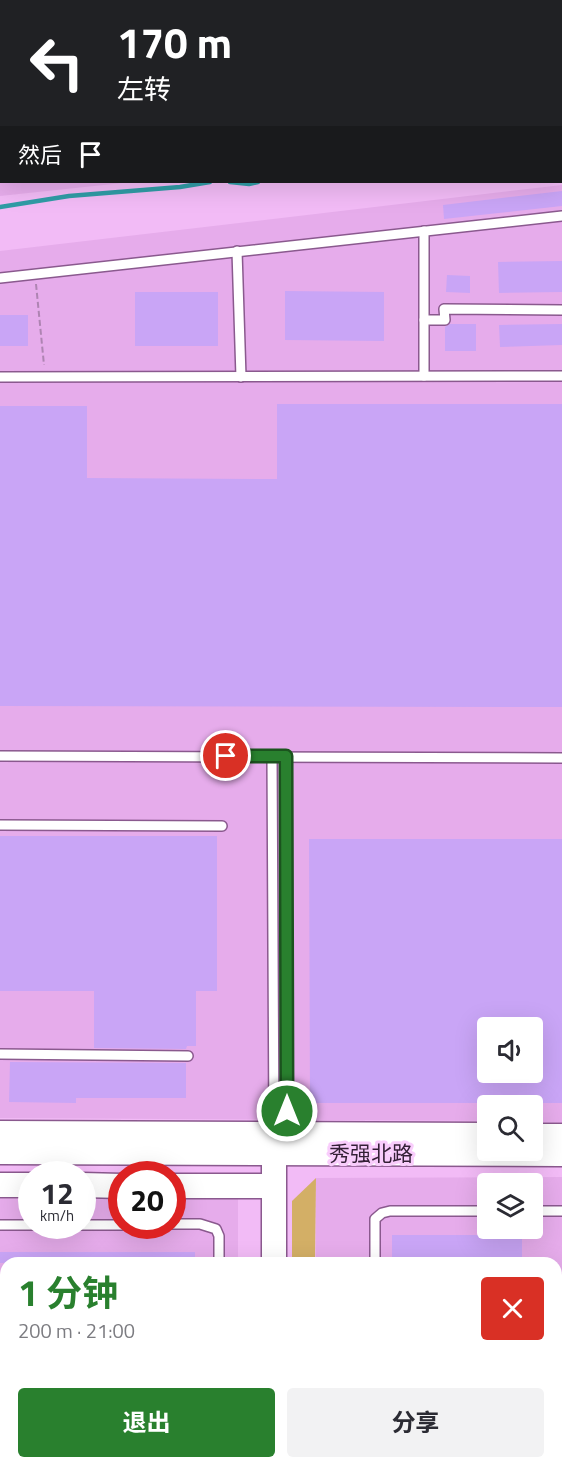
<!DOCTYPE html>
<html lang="zh">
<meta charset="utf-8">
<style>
:root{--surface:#fff;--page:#f2f2f3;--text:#2b2b33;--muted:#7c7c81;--accent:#29802e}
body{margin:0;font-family:"Titillium Web","Noto Sans SC",sans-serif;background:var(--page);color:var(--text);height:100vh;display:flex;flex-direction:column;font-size:22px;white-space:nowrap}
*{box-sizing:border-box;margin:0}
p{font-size:20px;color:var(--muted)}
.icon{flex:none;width:33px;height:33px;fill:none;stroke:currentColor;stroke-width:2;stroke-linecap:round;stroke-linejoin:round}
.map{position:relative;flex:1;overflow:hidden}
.drawer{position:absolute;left:0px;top:1257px;width:562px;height:212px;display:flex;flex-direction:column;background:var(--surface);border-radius:18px 18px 0 0;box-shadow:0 6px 24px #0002}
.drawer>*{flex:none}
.guide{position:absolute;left:0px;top:0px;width:562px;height:183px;box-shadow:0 6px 24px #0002;background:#202124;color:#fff;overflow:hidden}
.fabs{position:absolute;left:477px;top:1017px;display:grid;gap:12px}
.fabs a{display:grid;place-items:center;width:66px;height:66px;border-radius:6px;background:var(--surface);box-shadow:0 6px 24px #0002;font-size:30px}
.speed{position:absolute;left:18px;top:1161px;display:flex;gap:12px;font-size:30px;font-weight:700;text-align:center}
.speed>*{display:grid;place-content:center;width:78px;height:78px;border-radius:50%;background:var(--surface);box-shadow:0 6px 24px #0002;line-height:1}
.speed small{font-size:15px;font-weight:400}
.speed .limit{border:9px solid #d22;background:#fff;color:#111}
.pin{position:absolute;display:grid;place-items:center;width:51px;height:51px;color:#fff;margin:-26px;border:3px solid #fff;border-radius:50%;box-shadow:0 2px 6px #0007}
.me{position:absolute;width:66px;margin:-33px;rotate:0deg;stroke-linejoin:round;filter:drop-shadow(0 0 4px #0008)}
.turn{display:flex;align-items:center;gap:21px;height:126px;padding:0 18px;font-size:27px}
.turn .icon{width:78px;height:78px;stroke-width:2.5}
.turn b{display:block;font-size:42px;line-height:51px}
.then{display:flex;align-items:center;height:57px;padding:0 18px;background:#0003;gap:12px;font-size:22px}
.round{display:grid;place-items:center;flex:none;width:63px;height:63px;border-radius:6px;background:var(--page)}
.head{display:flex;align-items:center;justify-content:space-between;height:102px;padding:0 18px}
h1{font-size:36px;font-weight:700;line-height:45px;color:var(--accent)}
.button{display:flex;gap:12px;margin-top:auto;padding:12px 18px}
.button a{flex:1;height:69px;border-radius:6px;background:var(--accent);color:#fff;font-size:24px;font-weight:700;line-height:69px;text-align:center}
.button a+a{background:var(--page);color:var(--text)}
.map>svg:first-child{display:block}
.built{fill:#e6aceb;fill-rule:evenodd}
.green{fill:#d3af66}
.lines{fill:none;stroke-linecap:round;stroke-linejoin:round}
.stream{stroke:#309ca6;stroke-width:4.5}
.building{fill:#c9a5f6;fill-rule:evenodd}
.lane-casing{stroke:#8a598e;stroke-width:12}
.secondary-casing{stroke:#8a598e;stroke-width:27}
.path{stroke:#ae84b2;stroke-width:2;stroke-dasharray:6 3;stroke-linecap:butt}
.lane{stroke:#fff;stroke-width:9}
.secondary{stroke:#fff;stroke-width:24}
.route-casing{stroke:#1b531e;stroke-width:15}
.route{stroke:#29802e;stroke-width:10}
.labels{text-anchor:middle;stroke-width:6;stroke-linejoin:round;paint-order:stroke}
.street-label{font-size:21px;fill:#331f35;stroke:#f9cdfc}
</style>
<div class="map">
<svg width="562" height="1468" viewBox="0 0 562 1468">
<rect width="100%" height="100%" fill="#f2bbf6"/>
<!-- built -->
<g class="built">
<polygon points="0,0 504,0 2,2 2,182 132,182 0,196"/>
<path d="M562 185V1122H533L532 1106H488L487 1121 0 1118V251ZM488 1028H532V1072H488Z"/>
<path d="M562 1177V1468H316V1462H556V1263H316V1178ZM488 1184H532V1228H488Z"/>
<polygon points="0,1199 31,1199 32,1226 82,1226 83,1199 121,1199 122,1226 172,1226 173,1199 238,1199 238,1263 6,1263 6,1462 238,1462 238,1468 0,1468"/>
</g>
<!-- green -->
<polygon class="green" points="316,1178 315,1263 292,1263 292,1201"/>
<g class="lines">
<!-- stream -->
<g class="stream">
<polyline points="561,0 562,2"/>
<polyline points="561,152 562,152"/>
<polyline points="230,182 249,184 258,182"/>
<polyline points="0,207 69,196 180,187 210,182"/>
</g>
</g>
<!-- building -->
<g class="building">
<polygon points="562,191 562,206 444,219 443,205"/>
<polygon points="562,261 562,292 499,293 498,262"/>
<polygon points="447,275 470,276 470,293 446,292"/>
<polygon points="285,291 384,292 384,341 285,340"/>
<rect x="135" y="292" width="83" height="54"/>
<rect x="0" y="315" width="28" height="31"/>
<polygon points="450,324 476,324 476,351 445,351 445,327"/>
<polygon points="562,324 562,345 500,347 499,325"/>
<polygon points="277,404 562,404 562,707 0,706 0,406 87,406 87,478 277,479"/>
<polygon points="0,836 217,836 217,991 196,991 196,1046 187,1046 186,1049 94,1048 94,991 0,991"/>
<path d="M309 839H562V1103H310ZM488 1028H532V1072H488Z"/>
<polygon points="10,1062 186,1063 186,1098 76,1098 76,1103 9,1102"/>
<rect x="392" y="1235" width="130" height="28"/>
<rect x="0" y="1252" width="195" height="11"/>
</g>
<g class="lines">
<defs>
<g id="lane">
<polyline points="341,0 341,2"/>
<polyline points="419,0 419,2"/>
<polyline points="561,71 562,71"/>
<polyline points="0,122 2,122"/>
<polyline points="237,251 241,377"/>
<polyline points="0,278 562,216"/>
<polyline points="424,320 445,320 444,309 562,310"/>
<polyline points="424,376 424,231"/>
<polyline points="0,377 562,376"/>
<polyline points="0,756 562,758"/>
<polyline points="272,756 274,1134"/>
<polyline points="286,756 287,1133"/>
<polyline points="0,825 222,826"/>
<polyline points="0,1054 188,1056"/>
<polyline points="532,1211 562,1211"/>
<polyline points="172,1224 200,1224 216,1229 219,1236 219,1263"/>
<polyline points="0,1225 32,1225"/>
<polyline points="82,1225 122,1225"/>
<polyline points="375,1263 375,1219 382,1213 390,1211 488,1211"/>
<polyline points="556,1299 562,1299"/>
<polyline points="0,1385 6,1385"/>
<polyline points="356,1462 356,1468"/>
<polyline points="219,1468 219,1462"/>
</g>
<g id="secondary">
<polyline points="0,1133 488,1135"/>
<polyline points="532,1136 562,1136"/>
<polyline points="274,1139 274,1263"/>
<polyline points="0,1152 562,1154"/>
<polyline points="0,1185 32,1185"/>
<polyline points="82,1185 122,1186"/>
<polyline points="172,1186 273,1186"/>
<polyline points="274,1462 274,1468"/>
</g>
</defs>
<!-- lane casing -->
<use href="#lane" class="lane-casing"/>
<!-- secondary casing -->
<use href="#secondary" class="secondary-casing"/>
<!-- path -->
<polyline class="path" points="36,284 44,365"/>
<!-- lane -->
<use href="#lane" class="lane"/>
<!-- secondary -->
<use href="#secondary" class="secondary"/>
</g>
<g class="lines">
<defs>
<polyline id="route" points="226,756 286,756 287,1111"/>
</defs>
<!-- route casing -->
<use href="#route" class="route-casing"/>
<!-- route -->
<use href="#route" class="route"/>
</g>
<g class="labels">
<!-- street labels -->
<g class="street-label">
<text x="371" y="1161">秀强北路</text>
</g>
</g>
</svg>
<div class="fabs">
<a><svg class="icon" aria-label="sound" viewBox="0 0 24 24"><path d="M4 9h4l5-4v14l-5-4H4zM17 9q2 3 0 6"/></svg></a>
<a><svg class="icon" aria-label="search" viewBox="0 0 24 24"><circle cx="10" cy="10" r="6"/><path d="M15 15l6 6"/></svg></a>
<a><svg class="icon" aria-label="layers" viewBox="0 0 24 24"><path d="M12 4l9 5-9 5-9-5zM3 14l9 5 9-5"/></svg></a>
</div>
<div class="speed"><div>12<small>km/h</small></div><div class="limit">20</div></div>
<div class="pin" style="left:226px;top:756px;background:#d93025"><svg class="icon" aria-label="arrive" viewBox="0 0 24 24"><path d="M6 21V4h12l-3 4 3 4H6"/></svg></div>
<svg class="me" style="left:287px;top:1111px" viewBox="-20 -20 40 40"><circle r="17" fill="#29802e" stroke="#fff" stroke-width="3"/><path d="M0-11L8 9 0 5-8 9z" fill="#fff"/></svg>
<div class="guide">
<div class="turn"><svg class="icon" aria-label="left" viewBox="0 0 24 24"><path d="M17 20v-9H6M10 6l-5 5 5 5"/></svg><div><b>170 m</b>左转</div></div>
<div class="then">然后<svg class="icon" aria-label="arrive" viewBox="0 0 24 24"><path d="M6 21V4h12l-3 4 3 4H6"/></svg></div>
</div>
<section class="drawer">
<div class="head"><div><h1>1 分钟</h1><p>200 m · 21:00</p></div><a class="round" style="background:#d93025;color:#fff"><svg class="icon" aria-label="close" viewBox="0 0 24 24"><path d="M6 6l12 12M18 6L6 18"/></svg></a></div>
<div class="button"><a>退出</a><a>分享</a></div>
</section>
</div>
